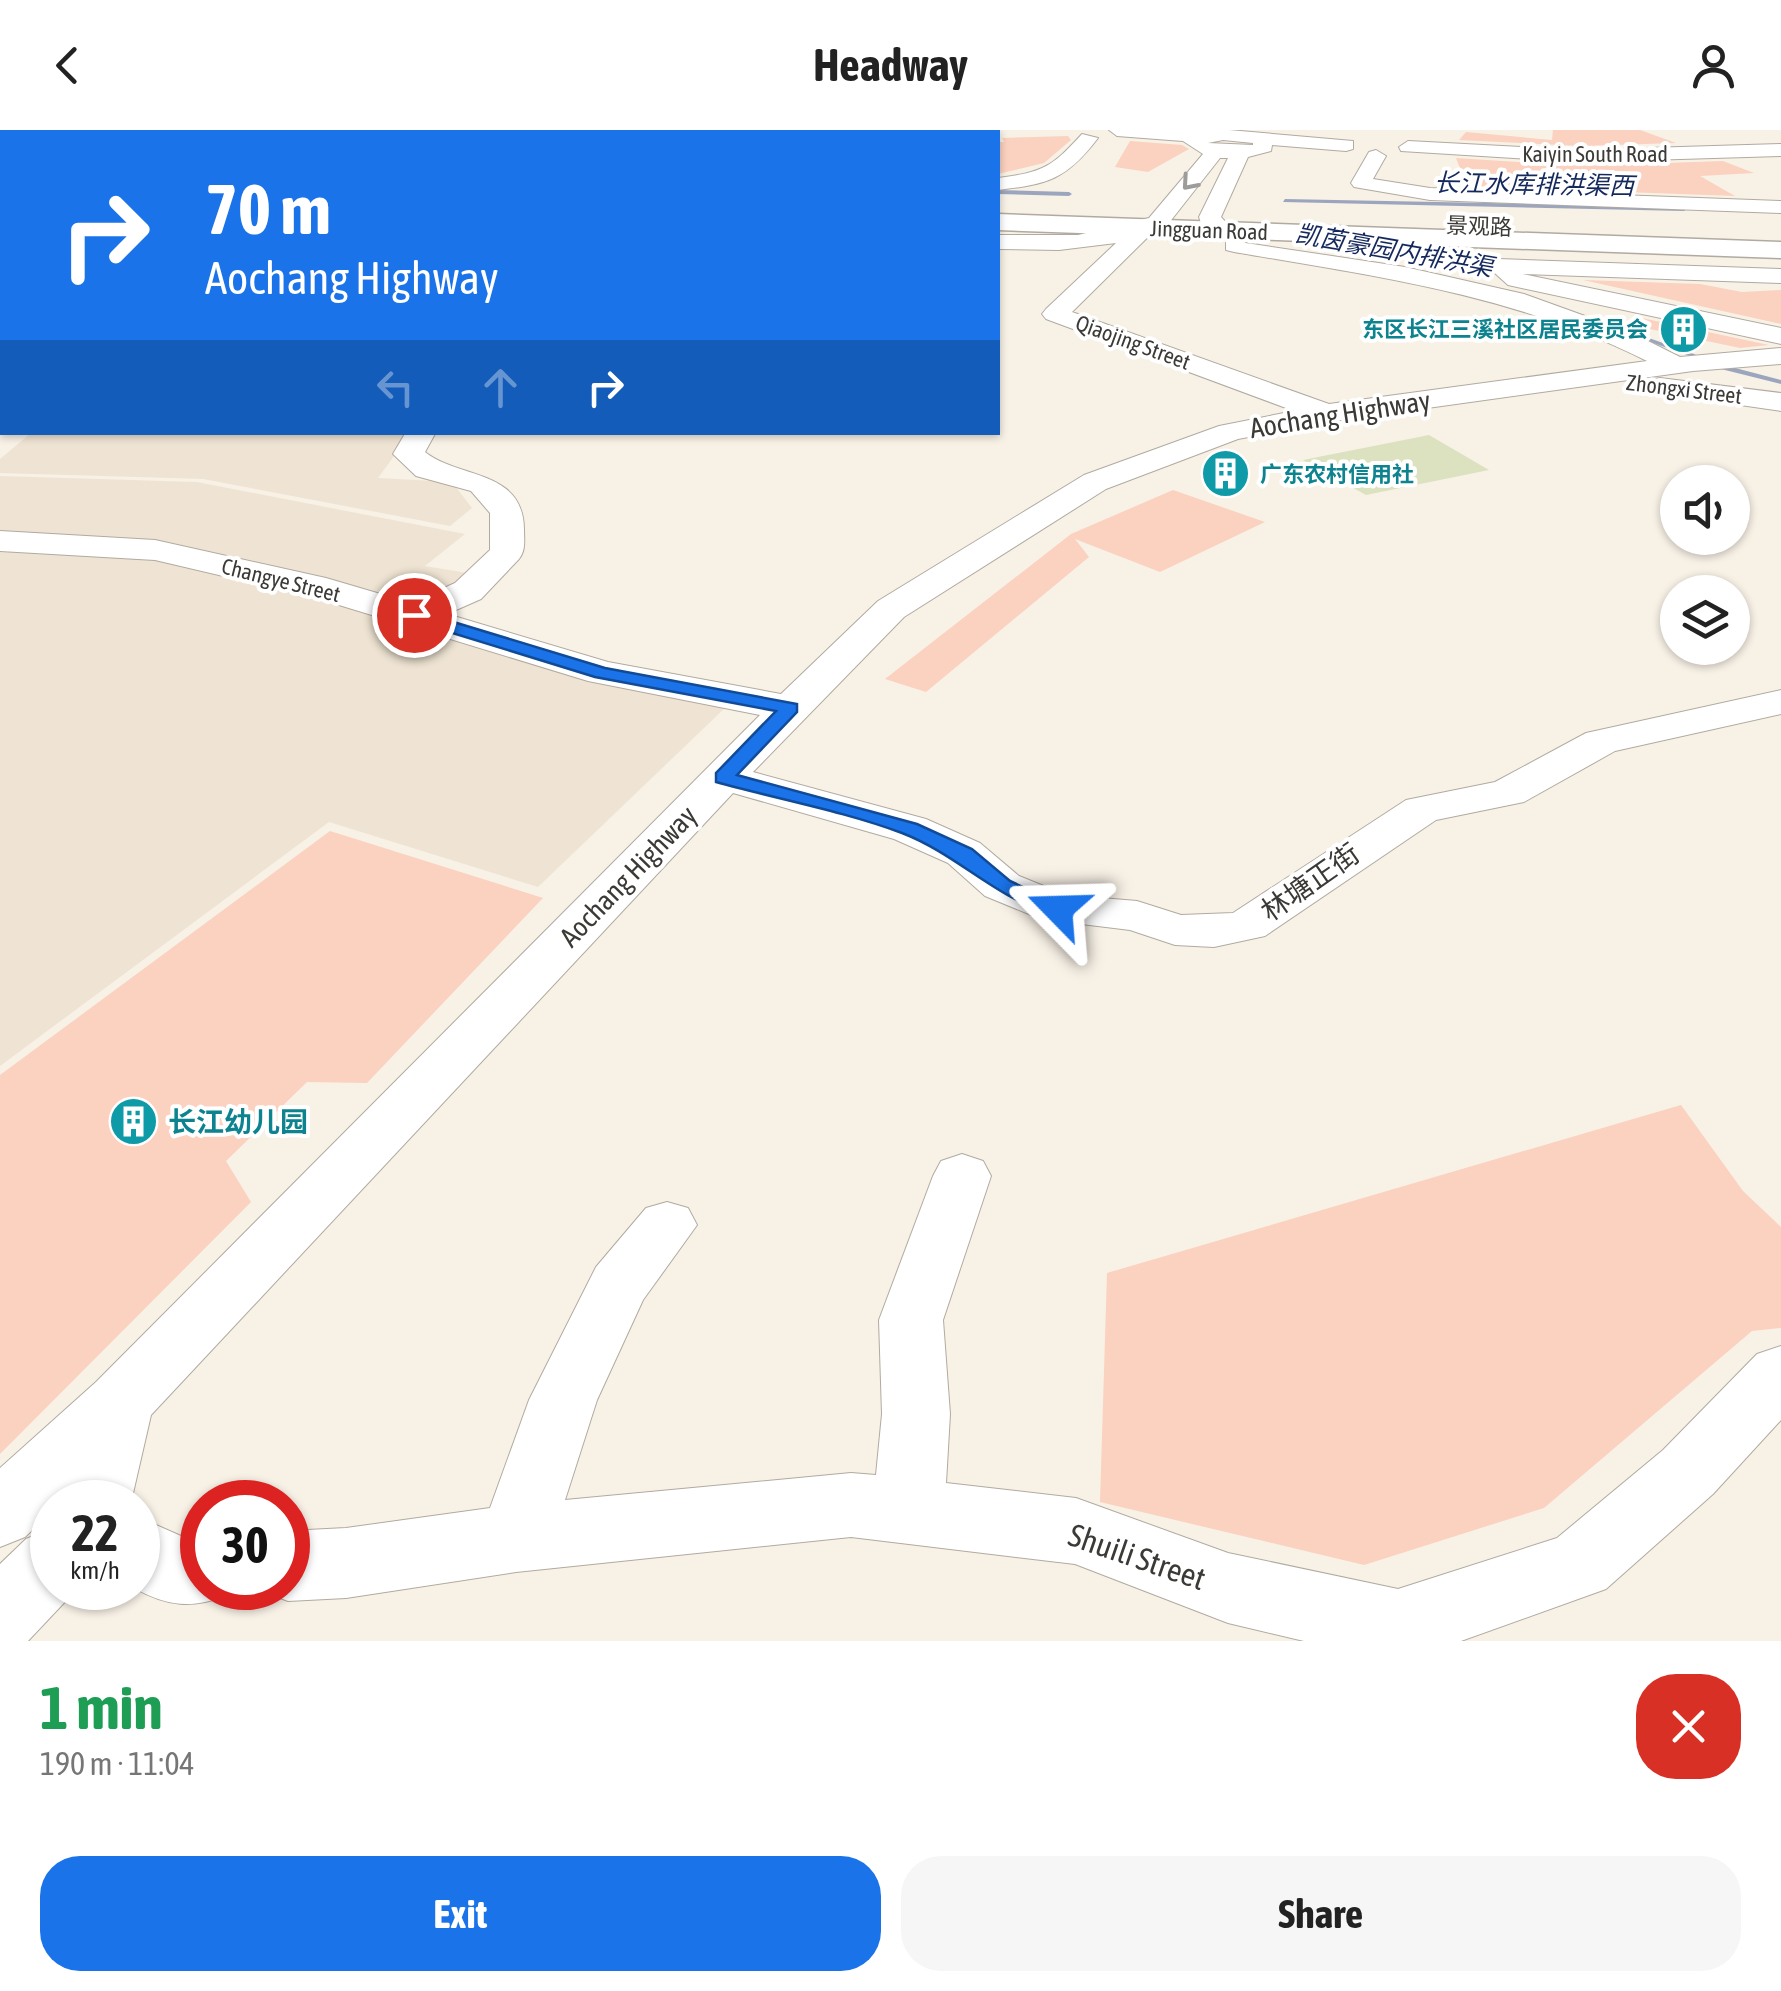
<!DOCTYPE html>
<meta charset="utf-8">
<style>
:root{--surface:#fff;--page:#f6f6f6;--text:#222;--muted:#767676;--accent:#1a73e8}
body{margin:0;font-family:"Asap Condensed","Noto Sans SC",sans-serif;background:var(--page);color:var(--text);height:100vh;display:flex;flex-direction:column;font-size:38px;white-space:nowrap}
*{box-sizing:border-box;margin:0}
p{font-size:32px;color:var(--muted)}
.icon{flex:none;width:55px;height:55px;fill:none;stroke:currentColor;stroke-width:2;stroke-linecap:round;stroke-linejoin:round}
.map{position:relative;height:1511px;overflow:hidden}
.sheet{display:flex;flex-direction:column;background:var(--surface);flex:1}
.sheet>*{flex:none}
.banner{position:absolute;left:0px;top:0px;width:1000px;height:305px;box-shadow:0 2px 8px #0004;background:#1a73e8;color:#fff;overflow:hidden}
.fabs{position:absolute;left:1660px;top:335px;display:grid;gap:20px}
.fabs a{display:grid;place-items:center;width:90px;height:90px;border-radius:50%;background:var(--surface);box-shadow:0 2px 8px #0004;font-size:50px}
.speed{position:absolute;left:30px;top:1350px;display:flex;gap:20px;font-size:50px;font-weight:700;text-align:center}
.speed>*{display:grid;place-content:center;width:130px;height:130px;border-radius:50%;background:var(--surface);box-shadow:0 2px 8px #0004;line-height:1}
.speed small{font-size:25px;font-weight:400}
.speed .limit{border:15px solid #d22;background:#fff;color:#111}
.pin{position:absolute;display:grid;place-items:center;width:85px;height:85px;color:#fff;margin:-42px;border:5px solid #fff;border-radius:50%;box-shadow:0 2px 10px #0007}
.me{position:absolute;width:110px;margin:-55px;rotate:292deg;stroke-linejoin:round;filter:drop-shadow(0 0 8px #0008)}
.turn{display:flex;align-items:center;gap:35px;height:210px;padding:0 40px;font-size:45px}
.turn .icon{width:130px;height:130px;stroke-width:2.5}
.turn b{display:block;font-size:70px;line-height:85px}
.lanes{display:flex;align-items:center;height:95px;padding:0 40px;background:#0003;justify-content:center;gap:50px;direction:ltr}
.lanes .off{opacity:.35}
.round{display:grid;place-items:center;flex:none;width:105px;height:105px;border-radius:40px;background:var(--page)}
.summary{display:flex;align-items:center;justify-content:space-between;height:170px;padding:0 40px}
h1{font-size:60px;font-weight:700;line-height:75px;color:#1e9e55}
.primary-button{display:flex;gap:20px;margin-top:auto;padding:20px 40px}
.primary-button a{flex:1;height:115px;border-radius:40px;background:var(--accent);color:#fff;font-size:40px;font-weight:700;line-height:115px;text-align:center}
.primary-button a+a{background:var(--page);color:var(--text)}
header{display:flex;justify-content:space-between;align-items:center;height:130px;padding:0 40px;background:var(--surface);font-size:45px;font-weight:700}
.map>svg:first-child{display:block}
.built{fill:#efe4d3}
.green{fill:#dce2c0}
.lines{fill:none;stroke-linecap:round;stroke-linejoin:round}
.stream{fill:#9ba6be;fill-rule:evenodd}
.building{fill:#fbd1c0}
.minor-casing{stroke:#b1aaa0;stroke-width:2}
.major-casing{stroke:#b1aaa0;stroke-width:3}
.minor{fill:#fff;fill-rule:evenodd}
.major{fill:#fff;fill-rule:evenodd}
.oneway{stroke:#9e9c9a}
.route{fill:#1a73e8;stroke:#114b97;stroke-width:2.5}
.labels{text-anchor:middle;stroke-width:8;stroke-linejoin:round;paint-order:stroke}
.far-street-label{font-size:22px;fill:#3c3a36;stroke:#fff}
.far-culture-label{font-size:22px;font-weight:bold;fill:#0d838f;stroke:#fff;text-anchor:end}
.far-water-label{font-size:25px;font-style:italic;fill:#14285c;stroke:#fff}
.street-label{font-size:28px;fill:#3c3a36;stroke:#fff}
.culture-label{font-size:28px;font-weight:bold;fill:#0d838f;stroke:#fff;text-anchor:start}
.near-street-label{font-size:32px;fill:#3c3a36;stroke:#fff}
</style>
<header><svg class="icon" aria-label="back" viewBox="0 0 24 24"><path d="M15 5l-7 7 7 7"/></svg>Headway<svg class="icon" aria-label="person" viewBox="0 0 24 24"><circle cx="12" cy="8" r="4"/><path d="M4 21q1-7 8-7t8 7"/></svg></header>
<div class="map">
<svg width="1781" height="1511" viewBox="0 0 1781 1511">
<rect width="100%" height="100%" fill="#f8f1e6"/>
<!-- built -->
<g class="built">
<polygon points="31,303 411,303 378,348 452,352 472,378 450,396 203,349 0,343 0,329"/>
<polygon points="0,346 197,352 465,404 425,436 473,444 415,479 165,416 0,404"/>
<polygon points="0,418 144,427 405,492 605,554 726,577 538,757 329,692 0,936"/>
</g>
<!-- green -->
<polygon class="green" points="1429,305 1489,340 1366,365 1303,330"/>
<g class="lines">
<!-- stream -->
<g class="stream">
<polygon points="998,60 1069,62 1072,64 1069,66 998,64"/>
<polygon points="1285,69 1684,77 1687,79 1684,81 1283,72"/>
<polygon points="1539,169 1694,224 1696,225 1690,226 1537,172 1537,170"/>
<polygon points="1720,234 1781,250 1781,254 1717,238 1717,234"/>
</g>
</g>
<!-- building -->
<g class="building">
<polygon points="1553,0 1640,0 1676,13 1581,16 1459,10 1466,2 1552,10"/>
<polygon points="1068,6 1071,10 1044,33 998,44 998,12 1004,12 1002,8"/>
<polygon points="1130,11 1182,15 1189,19 1148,42 1115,37"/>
<polygon points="1456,28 1581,36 1723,31 1754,43 1700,46 1735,66 1467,56"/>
<polygon points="1583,150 1700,154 1742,162 1781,160 1781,194"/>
<polygon points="1637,187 1769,215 1740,218 1640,197 1630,193"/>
<polygon points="1173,360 1265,392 1160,442 1075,409 1089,427 926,562 885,549 1071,404"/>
<polygon points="330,701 543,768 367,953 307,952 226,1031 251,1072 0,1324 0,945"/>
<polygon points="1681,975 1743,1061 1781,1097 1781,1198 1752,1201 1544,1378 1364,1435 1100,1372 1107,1143"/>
</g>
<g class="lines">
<defs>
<g id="minor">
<polygon points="592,0 610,0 611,2 593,2"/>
<path d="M1109 0H1229L1353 11V19L1346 21 1272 15 1271 21 1248 27 1221 87 1234 101 1223 108 1203 99 1199 87 1228 28H1220L1165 98 1153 102 1072 182 1329 274 1647 231C1517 165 1375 146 1234 122L1226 120V110L1405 137 1524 164 1632 203 1680 227 1781 218V234L1693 241 1327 292 1238 309 1106 359 904 487 753 642 926 689 980 713 1019 746 1066 765 1137 771 1181 785 1233 783 1406 670 1495 652 1586 603 1781 560V584L1615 621 1524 672 1436 690 1265 806 1214 817 1175 815 1130 800 1041 789 985 766 948 733 894 709 733 663 151 1285 131 1372H52V1381L25 1407 0 1417V1338L96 1252 760 585 588 551 316 468 155 430 0 421V401L155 410 326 448 411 473 455 453 490 420V383L471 361 416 346 393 324 406 302H436L425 322C459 349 523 339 524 399 524 410 526 420 519 429L481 469 447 484 608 532 781 564 878 471 1084 345 1219 296 1294 281 1046 189 1042 184 1046 179 1116 113 1059 120 998 119V105H1078L1149 88 1203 24 1183 11 1117 6ZM1223 10 1253 13V15L1208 13Z"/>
<path d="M1082 4 1098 8C1066 50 1048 54 998 60V48C1043 42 1051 38 1082 4Z"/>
<polygon points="1408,11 1581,20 1781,14 1781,26 1581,32 1401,21 1399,17"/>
<polygon points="1376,20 1386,26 1373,49 1430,58 1781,71 1781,83 1430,70 1354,57 1351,53 1369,22"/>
<polygon points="0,111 2,112 2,126 0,125"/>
<polygon points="1499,129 1781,139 1781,153 1523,144 1781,198 1781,214 1508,155 1487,136"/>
<polygon points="1660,248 1781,263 1781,281 1650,262 1646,256 1650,250"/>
<polygon points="962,1024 983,1031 991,1046 943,1190 950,1284 946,1353 1076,1368 1228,1423 1398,1459 1557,1408 1663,1320 1757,1224 1781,1216 1781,1290 1713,1364 1606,1459 1461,1511 1304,1511 1228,1493 1075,1434 851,1407 516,1442 346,1468 288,1471 262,1461 288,1458 288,1401 346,1398 490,1378 529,1270 596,1137 646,1078 667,1072 688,1078 697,1095 643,1170 597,1270 565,1370 851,1343 876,1345 882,1284 879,1190 933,1046 941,1031"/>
<path d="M138 1387 181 1406 202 1405V1458H231L228 1465C192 1479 168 1477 134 1458H138Z"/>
<polygon points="52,1398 52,1458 78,1458 28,1511 0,1511 0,1434 26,1409"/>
</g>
<g id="major">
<rect x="0" y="35" width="2" height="14"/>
<polygon points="998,84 1781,112 1781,128 998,100"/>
</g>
</defs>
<!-- minor casing -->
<use href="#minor" class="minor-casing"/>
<!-- major casing -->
<use href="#major" class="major-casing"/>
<!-- minor -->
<use href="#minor" class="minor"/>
<!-- major -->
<use href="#major" class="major"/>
</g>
<!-- one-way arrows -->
<defs><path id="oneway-chevron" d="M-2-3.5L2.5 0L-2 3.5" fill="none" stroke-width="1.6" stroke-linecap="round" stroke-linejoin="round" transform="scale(2.5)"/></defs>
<use class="oneway" href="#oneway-chevron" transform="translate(1189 53) rotate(131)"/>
<!-- route -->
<path class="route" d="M414 480 605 538 797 574V582L737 645 917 694 972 719 1010 751 1070 779 1058 786C998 771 959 725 902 703 843 681 777 669 716 652V643L776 581 595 547 407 489V481Z"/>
<!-- icons -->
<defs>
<symbol id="building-disc" viewBox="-11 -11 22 22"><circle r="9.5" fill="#0f9aa8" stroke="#fff"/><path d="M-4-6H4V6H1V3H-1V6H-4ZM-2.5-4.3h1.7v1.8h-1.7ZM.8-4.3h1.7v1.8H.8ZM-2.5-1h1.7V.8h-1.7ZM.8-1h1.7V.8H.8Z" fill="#fff"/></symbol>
</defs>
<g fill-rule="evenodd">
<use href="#building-disc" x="1656" y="172" width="55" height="55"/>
<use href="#building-disc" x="1198" y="316" width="55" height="55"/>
<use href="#building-disc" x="106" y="964" width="55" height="55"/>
</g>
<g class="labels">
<!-- far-street labels -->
<g class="far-street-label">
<text x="1595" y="32">Kaiyin South Road</text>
<text transform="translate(1479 96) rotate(2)" y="8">景观路</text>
<text transform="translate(1209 100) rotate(2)" y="8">Jingguan Road</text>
<text transform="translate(1133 212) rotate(20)" y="8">Qiaojing Street</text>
<text transform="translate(1684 259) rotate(7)" y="8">Zhongxi Street</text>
<text transform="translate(281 450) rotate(14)" y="8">Changye Street</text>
</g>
<!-- far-culture labels -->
<g class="far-culture-label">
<text x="1648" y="207">东区长江三溪社区居民委员会</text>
<text x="1260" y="352" text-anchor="start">广东农村信用社</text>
</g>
<!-- far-water labels -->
<g class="far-water-label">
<text transform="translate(1534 54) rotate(1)" y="9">长江水库排洪渠西</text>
<text transform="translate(1394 120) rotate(10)" y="9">凯茵豪园内排洪渠</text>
</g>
<!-- street labels -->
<g class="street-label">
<text transform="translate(1340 284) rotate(-9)" y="10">Aochang Highway</text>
<text transform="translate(628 746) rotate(-46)" y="10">Aochang Highway</text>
<text transform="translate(1310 752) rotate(-35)" y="10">林塘正街</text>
</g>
<!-- culture labels -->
<g class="culture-label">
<text x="168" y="1002">长江幼儿园</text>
</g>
<!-- near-street labels -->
<g class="near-street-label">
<text transform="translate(1137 1427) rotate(19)" y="11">Shuili Street</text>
</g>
</g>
</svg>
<div class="fabs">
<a><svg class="icon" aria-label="sound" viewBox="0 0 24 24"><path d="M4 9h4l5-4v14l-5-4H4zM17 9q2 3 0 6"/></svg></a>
<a><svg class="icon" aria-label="layers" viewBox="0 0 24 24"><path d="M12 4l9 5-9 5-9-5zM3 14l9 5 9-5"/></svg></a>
</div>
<div class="speed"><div>22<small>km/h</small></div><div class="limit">30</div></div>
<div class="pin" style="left:414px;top:485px;background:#d93025"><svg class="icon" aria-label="arrive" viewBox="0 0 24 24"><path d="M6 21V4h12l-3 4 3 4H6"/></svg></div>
<svg class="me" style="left:1058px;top:779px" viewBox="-20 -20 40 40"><path d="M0-17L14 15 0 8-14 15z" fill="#1a73e8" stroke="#fff" stroke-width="4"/></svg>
<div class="banner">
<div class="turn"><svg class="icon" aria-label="right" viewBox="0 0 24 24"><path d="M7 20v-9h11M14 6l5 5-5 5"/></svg><div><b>70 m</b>Aochang Highway</div></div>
<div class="lanes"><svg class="icon off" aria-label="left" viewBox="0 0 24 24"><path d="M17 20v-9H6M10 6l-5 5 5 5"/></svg><svg class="icon off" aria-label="ahead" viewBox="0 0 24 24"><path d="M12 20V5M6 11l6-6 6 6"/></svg><svg class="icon" aria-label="right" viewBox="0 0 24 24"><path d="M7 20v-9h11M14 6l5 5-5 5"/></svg></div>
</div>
</div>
<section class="sheet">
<div class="summary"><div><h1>1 min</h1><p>190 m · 11:04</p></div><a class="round" style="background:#d93025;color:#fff"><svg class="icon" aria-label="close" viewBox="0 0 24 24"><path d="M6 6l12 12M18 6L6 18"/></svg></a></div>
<div class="primary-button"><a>Exit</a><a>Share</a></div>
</section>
